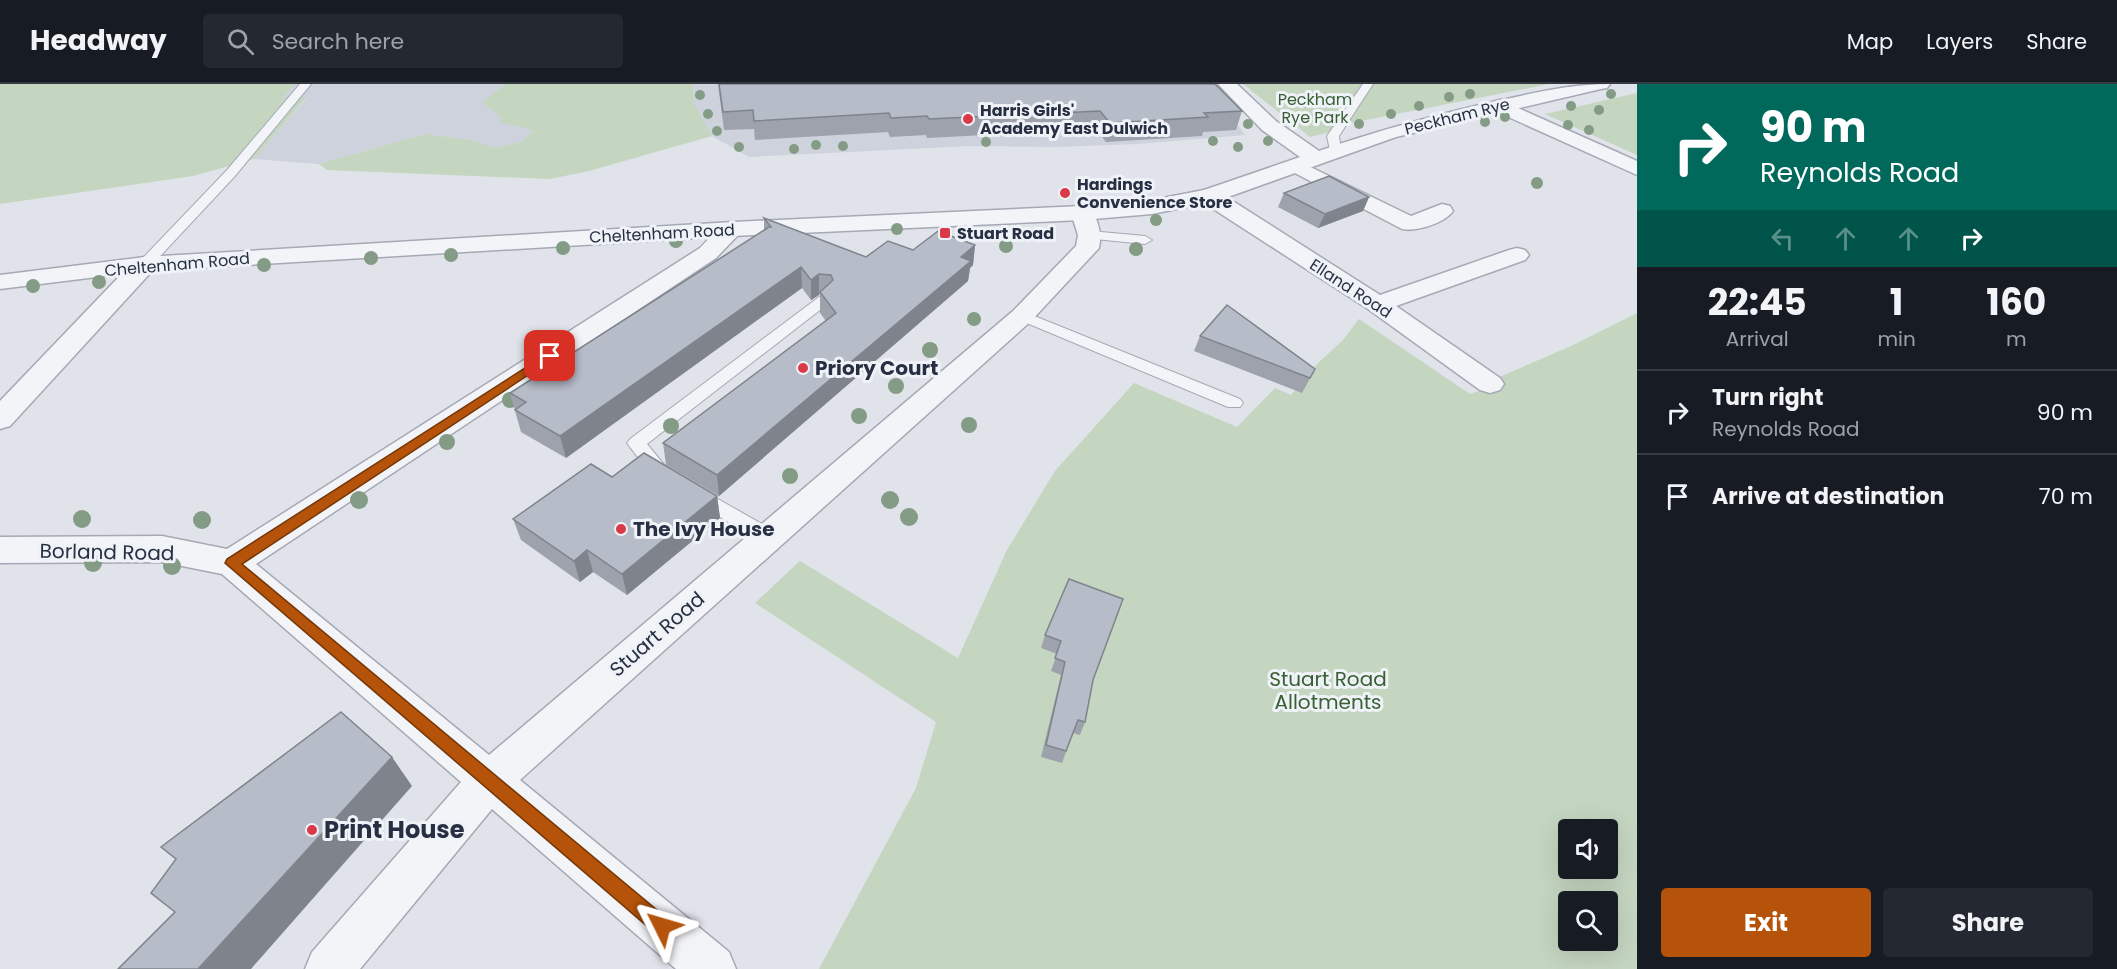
<!DOCTYPE html>
<style>
:root{--surface:#171b24;--page:#242831;--text:#f1f3f6;--muted:#9ea1a6;--line:#363941;--accent:#b45309}
body{margin:0;font-family:Poppins,sans-serif;background:var(--page);color:var(--text);height:100vh;display:flex;flex-direction:column;font-size:22px;white-space:nowrap}
*{box-sizing:border-box;margin:0}
p{font-size:20px;color:var(--muted)}
.icon{flex:none;width:33px;height:33px;fill:none;stroke:currentColor;stroke-width:2;stroke-linecap:round;stroke-linejoin:round}
.map{position:relative;flex:1;overflow:hidden}
.sheet{display:flex;flex-direction:column;background:var(--surface);width:480px}
.sheet>*{flex:none}
.banner{background:#00695c;color:#fff;overflow:hidden}
.fabs{position:absolute;left:1558px;top:735px;display:grid;gap:12px}
.fabs a{display:grid;place-items:center;width:60px;height:60px;border-radius:6px;background:var(--surface);box-shadow:0 6px 24px #0002;font-size:30px}
.pin{position:absolute;display:grid;place-items:center;width:51px;height:51px;color:#fff;margin:-26px;border-radius:12px;box-shadow:0 3px 9px #0006}
.me{position:absolute;width:66px;margin:-33px;rotate:310deg;stroke-linejoin:round;filter:drop-shadow(0 0 4px #0008)}
.turn{display:flex;align-items:center;gap:21px;height:126px;padding:0 24px;font-size:27px}
.turn .icon{width:78px;height:78px;stroke-width:2.5}
.turn b{display:block;font-size:42px;line-height:51px}
.lanes{display:flex;align-items:center;height:57px;padding:0 24px;background:#0003;justify-content:center;gap:30px;direction:ltr}
.lanes .off{opacity:.35}
.eta{display:flex;justify-content:space-evenly;align-items:center;height:102px;text-align:center}
.eta b{font-size:36px;font-weight:700;line-height:42px}
.primary-button{display:flex;gap:12px;margin-top:auto;padding:12px 24px}
.primary-button a{flex:1;height:69px;border-radius:6px;background:var(--accent);color:#fff;font-size:24px;font-weight:700;line-height:69px;text-align:center}
.primary-button a+a{background:var(--page);color:var(--text)}
ul{padding:0;list-style:none}
li{display:flex;align-items:center;gap:18px;height:84px;padding:0 24px;border-top:2px solid var(--line)}
li div{flex:1}
li b{display:block;font-size:22px}
li em{font-style:normal}
header{display:flex;align-items:center;gap:36px;box-sizing:border-box;height:84px;padding:0 30px;background:var(--surface);border-bottom:2px solid var(--line)}
header strong{font-size:28px}
nav{display:flex;gap:33px;margin-inline-start:auto;font-size:21px}
.search{width:420px;height:54px;background:var(--page);display:flex;align-items:center;gap:15px;box-sizing:border-box;padding:0 21px;border-radius:6px;color:var(--muted);font-size:22px}
main{display:flex;flex:1;min-height:0}
.map>svg:first-child{display:block}
.built{fill:#cdd2dc}
.green{fill:#c4d5c0;fill-rule:evenodd}
.lines{fill:none;stroke-linecap:round;stroke-linejoin:round}
.service-casing{stroke:#a5a9b5;stroke-width:2}
.minor-casing{stroke:#a5a9b5;stroke-width:3}
.tertiary-casing{stroke:#a5a9b5;stroke-width:3}
.service{fill:#f3f4f8;fill-rule:evenodd}
.minor{fill:#f3f4f8;fill-rule:evenodd}
.tertiary{fill:#f3f4f8;fill-rule:evenodd}
.tree{fill:#849b85}
.wall{fill:#9da2ac}
.shaded-wall{fill:#7f848c}
.building{fill:#b6bcc8;stroke:#7f848c;stroke-width:1.5}
.route{fill:#b45309;stroke:#753606;stroke-width:1.5}
.poi-dot{fill:#da3a48;stroke:#eff2f7;stroke-width:2}
.labels{text-anchor:middle;stroke-width:6;stroke-linejoin:round;paint-order:stroke}
.far-park-label{font-size:16px;fill:#386033;stroke:#eff2f7}
.far-poi-label{font-size:16px;font-weight:bold;fill:#272f43;stroke:#eff2f7;text-anchor:start}
.far-street-label{font-size:16px;fill:#272f43;stroke:#eff2f7}
.poi-label{font-size:20px;font-weight:bold;fill:#272f43;stroke:#eff2f7;text-anchor:start}
.street-label{font-size:20px;fill:#272f43;stroke:#eff2f7}
.park-label{font-size:20px;fill:#386033;stroke:#eff2f7}
.near-poi-label{font-size:24px;font-weight:bold;fill:#272f43;stroke:#eff2f7;text-anchor:start}
</style>
<header>
<strong>Headway</strong>
<div class="search"><svg class="icon" aria-label="search" viewBox="0 0 24 24"><circle cx="10" cy="10" r="6"/><path d="M15 15l6 6"/></svg>Search here</div>
<nav><a>Map</a><a>Layers</a><a>Share</a></nav>
</header>
<main>
<div class="map">
<svg width="1637" height="885" viewBox="0 0 1637 885">
<rect width="100%" height="100%" fill="#e0e3ea"/>
<!-- built -->
<g class="built">
<polygon points="296,0 506,0 483,18 503,34 499,38 533,46 523,57 495,64 472,56 425,50 319,80 254,75 307,14 281,14"/>
<polygon points="693,0 1209,0 1245,51 1138,60 1054,63 970,62 749,73 712,52 694,19"/>
</g>
<!-- green -->
<g class="green">
<polygon points="0,0 296,0 282,14 307,13 254,75 193,92 0,120"/>
<polygon points="506,0 693,0 694,19 712,52 589,87 550,95 327,86 319,80 425,50 472,56 495,64 523,57 533,46 499,38 502,34 482,18"/>
<polygon points="1243,0 1549,0 1346,40 1349,35 1337,37 1330,48 1310,53"/>
<polygon points="1637,9 1637,71 1545,30"/>
<path d="M1637 229V885H819L916 704 936 638 755 519 800 477 958 574 1007 466 1055 387 1134 299 1237 343 1275 304 1291 311 1316 281 1343 256 1359 235 1470 310 1482 306 1497 294 1571 262ZM1569 746H1608V784H1569ZM1569 818H1608V856H1569Z"/>
</g>
<g class="lines">
<defs>
<g id="service">
<polygon points="300,0 311,0 235,92 150,183 140,183 138,180 140,177 227,86"/>
<polygon points="1363,0 1373,0 1339,52 1341,68 1335,72 1331,71 1327,52"/>
<polygon points="1090,147 1145,152 1152,156 1145,160 1085,154 1083,151 1085,148"/>
<path d="M824 212 829 213 831 216 829 219 647 360 671 389 669 394C652 398 640 375 630 363L627 359 630 355 819 213Z"/>
<polygon points="1022,227 1240,315 1243,319 1240,323 1228,323 1017,235 1014,232 1017,229"/>
<polygon points="695,402 776,448 779,453 776,458 769,460 762,458 688,414 686,409 688,404"/>
</g>
<g id="minor">
<polygon points="1500,16 1637,77 1637,91 1493,26 1491,22 1493,18"/>
<path d="M1296 76 1411 132 1442 120 1450 122 1453 127C1445 139 1416 148 1402 145L1289 86 1286 82 1289 78Z"/>
<polygon points="1209,105 1217,107 1380,211 1509,166 1517,164 1525,166 1529,171 1525,176 1396,222 1500,294 1504,300 1500,306 1490,309 1480,306 1368,225 1201,117 1198,112 1201,107"/>
<path d="M1082 122 1090 124C1099 137 1102 150 1099 164L1031 237 520 696 729 868 736 885H676L492 725 360 885H305L312 868 461 698 222 490 162 478 0 479V453L162 452 227 465 700 164C712 152 723 136 741 140L744 145 716 174 256 480 489 671 1013 227 1076 162 1078 151 1071 129 1074 124Z"/>
<polygon points="145,173 154,175 157,180 154,185 10,342 0,345 0,317 136,175"/>
</g>
<path id="tertiary" d="M1218 0H1237L1276 37 1319 67C1379 46 1439 30 1501 16 1539 8 1571 0 1610 0L1607 4 1601 5 1396 53 1217 117 1152 130 1082 136 733 152 145 187 0 205V191L145 173 733 138 1082 122 1152 116 1204 106 1300 73 1262 46Z"/>
</defs>
<!-- service casing -->
<use href="#service" class="service-casing"/>
<!-- minor casing -->
<use href="#minor" class="minor-casing"/>
<!-- tertiary casing -->
<use href="#tertiary" class="tertiary-casing"/>
<!-- service -->
<use href="#service" class="service"/>
<!-- minor -->
<use href="#minor" class="minor"/>
<!-- tertiary -->
<use href="#tertiary" class="tertiary"/>
</g>
<!-- trees -->
<g class="tree">
<circle cx="1470" cy="10" r="5"/>
<circle cx="1611" cy="10" r="5"/>
<circle cx="700" cy="11" r="5"/>
<circle cx="1449" cy="13" r="5"/>
<circle cx="1337" cy="14" r="5"/>
<circle cx="1305" cy="19" r="5"/>
<circle cx="1419" cy="22" r="5"/>
<circle cx="1571" cy="22" r="5"/>
<circle cx="1599" cy="26" r="5"/>
<circle cx="708" cy="30" r="5"/>
<circle cx="1391" cy="30" r="5"/>
<circle cx="1505" cy="33" r="5"/>
<circle cx="1315" cy="34" r="5"/>
<circle cx="1485" cy="38" r="5"/>
<circle cx="1248" cy="40" r="5"/>
<circle cx="1359" cy="40" r="5"/>
<circle cx="1568" cy="41" r="5"/>
<circle cx="1589" cy="46" r="5"/>
<circle cx="717" cy="47" r="5"/>
<circle cx="1213" cy="57" r="5"/>
<circle cx="1268" cy="57" r="5"/>
<circle cx="986" cy="58" r="5"/>
<circle cx="816" cy="61" r="5"/>
<circle cx="843" cy="62" r="5"/>
<circle cx="739" cy="63" r="5"/>
<circle cx="1238" cy="63" r="5"/>
<circle cx="794" cy="65" r="5"/>
<circle cx="1537" cy="99" r="6"/>
<circle cx="1156" cy="136" r="6"/>
<circle cx="897" cy="145" r="6"/>
<circle cx="676" cy="157" r="7"/>
<circle cx="1006" cy="162" r="7"/>
<circle cx="563" cy="164" r="7"/>
<circle cx="1136" cy="165" r="7"/>
<circle cx="451" cy="171" r="7"/>
<circle cx="371" cy="174" r="7"/>
<circle cx="264" cy="181" r="7"/>
<circle cx="99" cy="198" r="7"/>
<circle cx="33" cy="202" r="7"/>
<circle cx="974" cy="235" r="7"/>
<circle cx="930" cy="266" r="8"/>
<circle cx="896" cy="302" r="8"/>
<circle cx="510" cy="316" r="8"/>
<circle cx="859" cy="332" r="8"/>
<circle cx="969" cy="341" r="8"/>
<circle cx="671" cy="342" r="8"/>
<circle cx="447" cy="358" r="8"/>
<circle cx="790" cy="392" r="8"/>
<circle cx="359" cy="416" r="9"/>
<circle cx="890" cy="416" r="9"/>
<circle cx="909" cy="433" r="9"/>
<circle cx="82" cy="435" r="9"/>
<circle cx="202" cy="436" r="9"/>
<circle cx="93" cy="479" r="9"/>
<circle cx="172" cy="482" r="9"/>
</g>
<!-- wall -->
<g class="wall">
<polygon points="718,0 1215,0 1242,27 1236,46 1203,48 1202,52 1106,58 1096,45 927,54 926,51 890,53 888,48 755,56 754,45 724,46"/>
<polygon points="1284,109 1369,113 1363,127 1318,144 1278,123"/>
<polygon points="764,134 866,173 913,166 975,161 973,181 970,184 968,197 719,412 666,381 663,359 826,237 820,229 820,211 819,211 811,216 802,204 566,374 521,348 510,309 764,146"/>
<polygon points="1200,252 1315,285 1302,309 1194,267"/>
<polygon points="612,393 717,412 720,434 627,511 593,488 580,498 521,456 513,435"/>
<polygon points="1069,495 1093,596 1085,638 1080,651 1073,649 1062,679 1041,673 1061,591 1051,587 1057,570 1041,564 1045,551"/>
</g>
<!-- shaded-wall -->
<g class="shaded-wall">
<polygon points="1369,113 1363,127 1318,144 1325,130"/>
<polygon points="975,161 973,181 970,184 968,197 719,412 717,391"/>
<polygon points="801,183 802,204 566,374 560,352"/>
<polygon points="819,190 819,211 811,216 811,196"/>
<polygon points="717,412 720,434 627,511 622,490"/>
<polygon points="587,466 593,488 580,498 574,477"/>
<polygon points="392,673 412,702 251,885 198,885"/>
</g>
<!-- building -->
<g class="building">
<polygon points="719,0 1215,0 1242,27 1204,29 1208,33 1110,39 1100,27 929,35 927,32 891,34 889,29 754,37 753,26 723,28"/>
<polygon points="1329,92 1369,113 1325,130 1284,109"/>
<polygon points="764,134 866,173 888,157 913,166 938,147 975,161 961,173 971,177 717,391 663,359 836,229 820,208 833,196 831,191 819,190 811,196 801,183 560,352 515,326 526,318 510,309 769,143 771,143"/>
<polygon points="1227,221 1315,285 1310,294 1200,252"/>
<polygon points="644,369 717,412 622,490 587,466 574,477 513,435 591,380 612,393"/>
<polygon points="1069,495 1123,515 1093,596 1085,638 1078,636 1066,667 1046,661 1065,578 1055,574 1061,557 1045,551"/>
<polygon points="341,628 392,673 198,885 118,885 175,828 151,809 176,775 161,763"/>
</g>
<!-- route -->
<polygon class="route" points="550,268 556,272 554,274 242,480 669,836 672,842 669,849 662,852 655,849 225,479 227,475"/>
<!-- markers -->
<g class="poi-dot">
<circle cx="968" cy="35" r="6"/>
<circle cx="1065" cy="109" r="6"/>
<rect x="939" y="143" width="12" height="12" rx="3"/>
<circle cx="803" cy="284" r="6"/>
<circle cx="621" cy="445" r="6"/>
<circle cx="312" cy="746" r="6"/>
</g>
<g class="labels">
<!-- far-park labels -->
<g class="far-park-label">
<text x="1315" y="21">Peckham<tspan x="1315" dy="18">Rye Park</tspan></text>
</g>
<!-- far-poi labels -->
<g class="far-poi-label">
<text x="980" y="32">Harris Girls'<tspan x="980" dy="18">Academy East Dulwich</tspan></text>
<text x="1077" y="106">Hardings<tspan x="1077" dy="18">Convenience Store</tspan></text>
<text x="957" y="155">Stuart Road</text>
</g>
<!-- far-street labels -->
<g class="far-street-label">
<text transform="translate(1457 32) rotate(-14)" y="6">Peckham Rye</text>
<text transform="translate(662 149) rotate(-3)" y="6">Cheltenham Road</text>
<text transform="translate(177 180) rotate(-5)" y="6">Cheltenham Road</text>
<text transform="translate(1351 204) rotate(33)" y="6">Elland Road</text>
</g>
<!-- poi labels -->
<g class="poi-label">
<text x="815" y="291">Priory Court</text>
<text x="633" y="452">The Ivy House</text>
</g>
<!-- street labels -->
<g class="street-label">
<text transform="translate(107 468) rotate(1)" y="7">Borland Road</text>
<text transform="translate(657 550) rotate(-41)" y="7">Stuart Road</text>
</g>
<!-- park labels -->
<g class="park-label">
<text x="1328" y="602">Stuart Road<tspan x="1328" dy="23">Allotments</tspan></text>
</g>
<!-- near-poi labels -->
<g class="near-poi-label">
<text x="324" y="754">Print House</text>
</g>
</g>
</svg>
<div class="fabs">
<a><svg class="icon" aria-label="sound" viewBox="0 0 24 24"><path d="M4 9h4l5-4v14l-5-4H4zM17 9q2 3 0 6"/></svg></a>
<a><svg class="icon" aria-label="search" viewBox="0 0 24 24"><circle cx="10" cy="10" r="6"/><path d="M15 15l6 6"/></svg></a>
</div>
<div class="pin" style="left:550px;top:272px;background:#d93025"><svg class="icon" aria-label="arrive" viewBox="0 0 24 24"><path d="M6 21V4h12l-3 4 3 4H6"/></svg></div>
<svg class="me" style="left:662px;top:842px" viewBox="-20 -20 40 40"><path d="M0-17L14 15 0 8-14 15z" fill="#b45309" stroke="#fff" stroke-width="4"/></svg>
</div>
<section class="sheet">
<div class="banner">
<div class="turn"><svg class="icon" aria-label="right" viewBox="0 0 24 24"><path d="M7 20v-9h11M14 6l5 5-5 5"/></svg><div><b>90 m</b>Reynolds Road</div></div>
<div class="lanes"><svg class="icon off" aria-label="left" viewBox="0 0 24 24"><path d="M17 20v-9H6M10 6l-5 5 5 5"/></svg><svg class="icon off" aria-label="ahead" viewBox="0 0 24 24"><path d="M12 20V5M6 11l6-6 6 6"/></svg><svg class="icon off" aria-label="ahead" viewBox="0 0 24 24"><path d="M12 20V5M6 11l6-6 6 6"/></svg><svg class="icon" aria-label="right" viewBox="0 0 24 24"><path d="M7 20v-9h11M14 6l5 5-5 5"/></svg></div>
</div>
<div class="eta">
<div><b>22:45</b><p>Arrival</p></div>
<div><b>1</b><p>min</p></div>
<div><b>160</b><p>m</p></div>
</div>
<ul>
<li><svg class="icon" aria-label="right" viewBox="0 0 24 24"><path d="M7 20v-9h11M14 6l5 5-5 5"/></svg><div><b>Turn right</b><p>Reynolds Road</p></div><em>90 m</em></li>
<li><svg class="icon" aria-label="arrive" viewBox="0 0 24 24"><path d="M6 21V4h12l-3 4 3 4H6"/></svg><div><b>Arrive at destination</b></div><em>70 m</em></li>
</ul>
<div class="primary-button"><a>Exit</a><a>Share</a></div>
</section>
</main>
